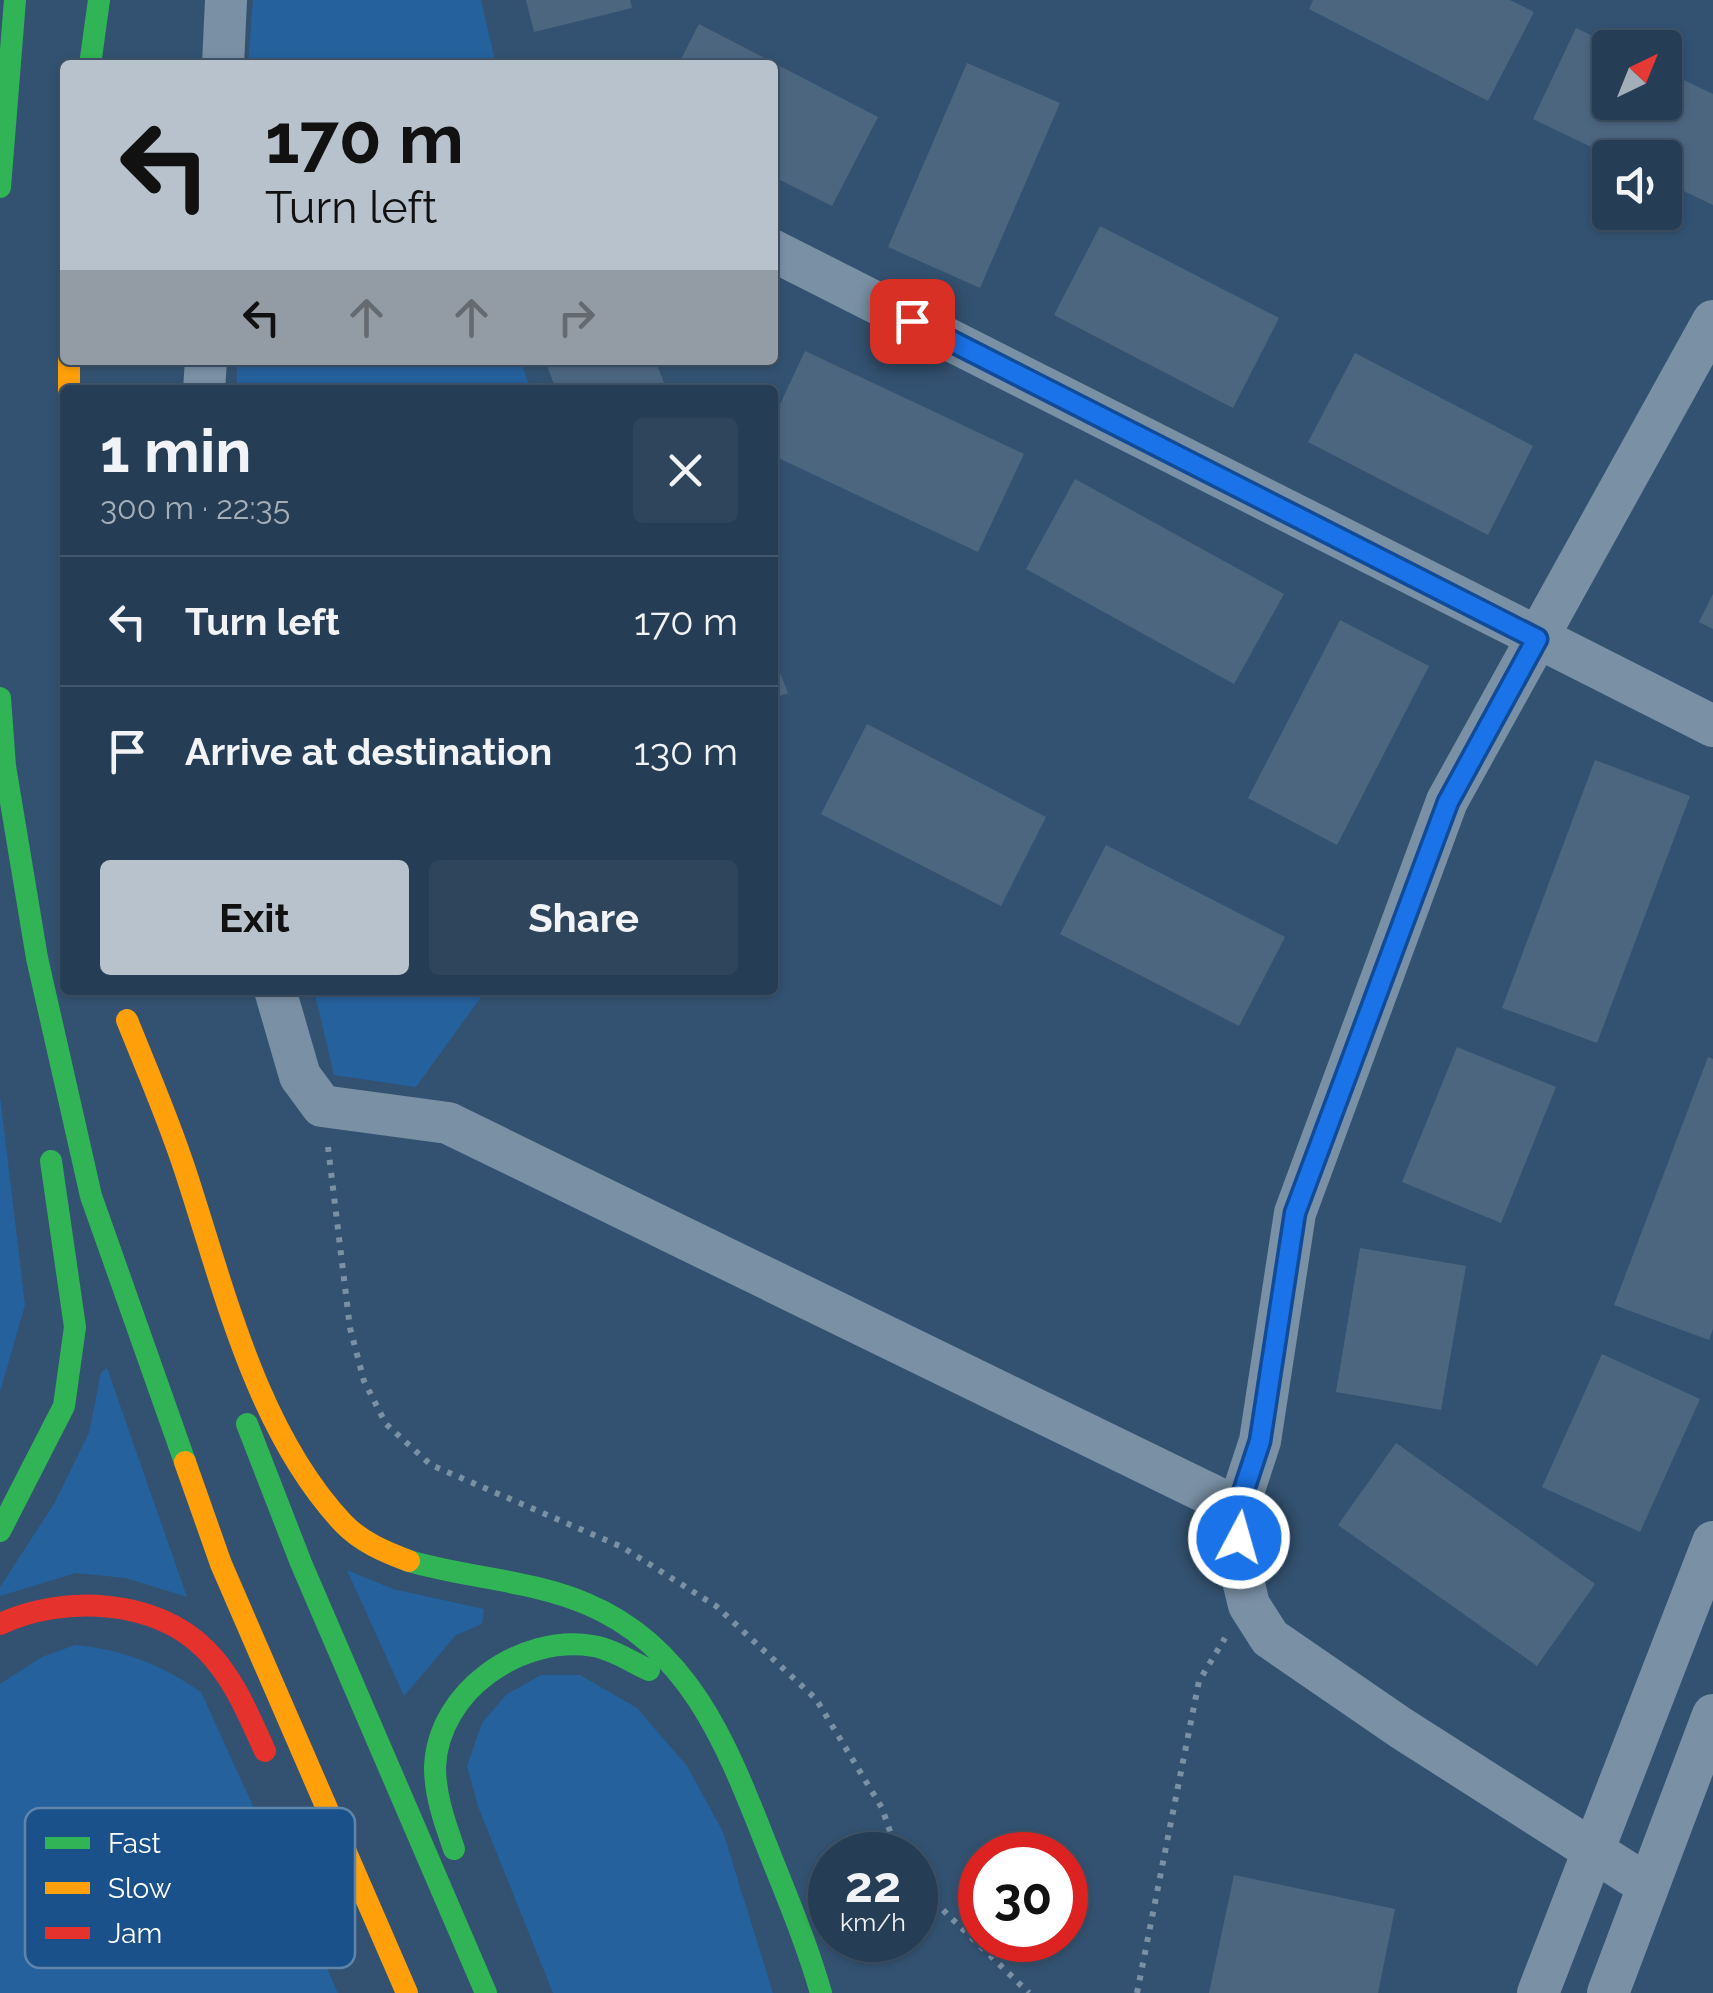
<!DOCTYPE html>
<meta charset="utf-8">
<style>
:root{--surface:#263e55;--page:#2e455b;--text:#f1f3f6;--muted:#a4aeb9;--line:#42576c;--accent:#b8c2cd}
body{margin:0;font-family:Raleway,sans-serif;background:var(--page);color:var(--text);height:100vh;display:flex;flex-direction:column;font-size:38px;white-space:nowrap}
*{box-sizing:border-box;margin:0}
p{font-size:32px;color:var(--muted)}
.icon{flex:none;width:55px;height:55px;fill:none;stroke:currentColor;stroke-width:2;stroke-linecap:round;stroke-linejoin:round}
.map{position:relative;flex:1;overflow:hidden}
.details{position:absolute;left:60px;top:385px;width:718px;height:610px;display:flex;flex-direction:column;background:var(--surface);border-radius:10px;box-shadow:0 2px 8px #0004,0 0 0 2px var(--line)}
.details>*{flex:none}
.guide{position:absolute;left:60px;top:60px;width:718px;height:305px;border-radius:10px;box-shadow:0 2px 8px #0004,0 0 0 2px var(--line);background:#b8c2cd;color:#111;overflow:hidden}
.needle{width:65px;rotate:43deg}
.buttons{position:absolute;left:1592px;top:30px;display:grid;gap:20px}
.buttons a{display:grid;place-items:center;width:90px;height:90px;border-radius:10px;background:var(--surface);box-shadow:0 2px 8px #0004,0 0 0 2px var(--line);font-size:50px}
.speed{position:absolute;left:808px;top:1832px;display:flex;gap:20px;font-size:50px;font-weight:700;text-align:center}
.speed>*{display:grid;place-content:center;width:130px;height:130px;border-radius:50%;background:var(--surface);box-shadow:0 2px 8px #0004,0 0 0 2px var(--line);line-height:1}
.speed small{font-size:25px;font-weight:400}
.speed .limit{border:15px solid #d22;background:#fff;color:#111}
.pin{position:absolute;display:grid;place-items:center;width:85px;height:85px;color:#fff;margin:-42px;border-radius:20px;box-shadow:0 5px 15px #0006}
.me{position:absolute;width:110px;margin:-55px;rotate:6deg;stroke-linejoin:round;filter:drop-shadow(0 0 8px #0008)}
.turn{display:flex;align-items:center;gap:35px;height:210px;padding:0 40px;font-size:45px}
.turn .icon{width:130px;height:130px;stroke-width:2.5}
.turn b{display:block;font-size:70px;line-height:85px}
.lanes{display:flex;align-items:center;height:95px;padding:0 40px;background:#0003;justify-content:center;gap:50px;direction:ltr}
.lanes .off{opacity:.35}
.round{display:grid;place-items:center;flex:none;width:105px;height:105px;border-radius:10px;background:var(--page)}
.headline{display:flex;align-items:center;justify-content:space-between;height:170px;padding:0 40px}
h1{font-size:60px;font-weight:700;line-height:75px}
.action{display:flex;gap:20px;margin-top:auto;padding:20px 40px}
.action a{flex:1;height:115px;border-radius:10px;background:var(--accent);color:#111;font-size:40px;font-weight:700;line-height:115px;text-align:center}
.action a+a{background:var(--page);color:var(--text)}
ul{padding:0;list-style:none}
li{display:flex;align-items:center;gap:30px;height:130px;padding:0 40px;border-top:2px solid var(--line)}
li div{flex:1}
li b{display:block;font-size:38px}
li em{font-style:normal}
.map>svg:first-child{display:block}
.green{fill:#25619c}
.building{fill:#4d6680}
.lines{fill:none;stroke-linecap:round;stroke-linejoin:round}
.path{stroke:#7a90a5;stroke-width:6;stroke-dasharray:5 8;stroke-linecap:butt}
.street{stroke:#7a90a5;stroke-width:42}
.fast{stroke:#30b455;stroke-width:22}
.slow{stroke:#ff9f0a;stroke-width:22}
.jam{stroke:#e5322d;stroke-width:22}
.route-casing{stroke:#114b97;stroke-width:25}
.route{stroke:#1a73e8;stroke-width:18}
.key{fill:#1a518a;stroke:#5f85ad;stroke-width:2.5}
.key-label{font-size:28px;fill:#fff}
</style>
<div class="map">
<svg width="1713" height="1993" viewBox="0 0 1713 1993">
<rect width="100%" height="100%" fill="#335271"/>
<!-- green -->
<g class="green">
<polygon points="253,0 481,0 496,65 248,65"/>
<polygon points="237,360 520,360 531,390 237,390"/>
<polygon points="314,990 486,990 416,1087 334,1075"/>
<polygon points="0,1096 25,1305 0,1392"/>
<polygon points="107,1368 187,1597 126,1578 76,1573 0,1596 0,1587 54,1504 89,1433 101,1372"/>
<polygon points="347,1570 393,1589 484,1609 482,1624 456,1635 404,1696"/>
<path d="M75 1645C124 1650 160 1664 201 1692L338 1993H0V1684L42 1657Z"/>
<polygon points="541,1675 580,1675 637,1708 687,1766 723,1832 773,1993 553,1993 479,1809 467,1766 482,1723 506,1695"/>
</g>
<!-- building -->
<g class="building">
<polygon points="526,0 630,0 632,8 534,32"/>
<polygon points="1313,0 1510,0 1534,12 1488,101 1309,9"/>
<polygon points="699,24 878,117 832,206 772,176 772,65 678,65"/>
<polygon points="1576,28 1617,48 1610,48 1610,102 1665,102 1665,71 1713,94 1713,205 1665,182 1665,158 1614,158 1533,119"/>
<polygon points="967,63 1060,103 980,288 888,247"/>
<polygon points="1100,226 1279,318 1233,408 1054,315"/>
<polygon points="805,351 1024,454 978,552 772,455 772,421"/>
<polygon points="1355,353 1533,446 1488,535 1308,442"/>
<polygon points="545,360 655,360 667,390 556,390"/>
<polygon points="1075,479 1284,594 1234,684 1026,569"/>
<polygon points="1713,594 1713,629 1699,622"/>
<polygon points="1340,620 1429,666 1337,845 1248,798"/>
<polygon points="772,653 788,693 772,699"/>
<polygon points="867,724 1046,817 1001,906 821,814"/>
<polygon points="1595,760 1690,796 1597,1043 1502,1008"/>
<polygon points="1106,845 1285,937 1239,1026 1060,934"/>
<polygon points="1457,1047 1556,1087 1501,1223 1402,1182"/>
<polygon points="1708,1057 1713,1059 1713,1329 1709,1340 1614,1305"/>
<polygon points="1360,1248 1466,1266 1441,1410 1336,1392"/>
<polygon points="1602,1354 1700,1399 1640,1532 1542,1487"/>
<polygon points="1396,1443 1595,1584 1537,1666 1338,1525"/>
<polygon points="1234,1875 1395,1909 1378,1993 1209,1993"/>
</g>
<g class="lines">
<!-- path -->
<g class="path">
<polyline points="328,1147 350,1328 364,1381 386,1424 431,1465 622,1547 716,1606 816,1699 882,1808 898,1855"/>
<polyline points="915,1883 1029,1993"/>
<polyline points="1137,1993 1199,1681 1225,1638"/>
</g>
<!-- street -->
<g class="street">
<polyline points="223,65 226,0"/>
<polyline points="772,250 1713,726"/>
<polyline points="204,390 206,360"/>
<polyline points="275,990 300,1076 322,1106 448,1123 1238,1508"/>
<polyline points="1647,1885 1401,1728 1270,1638 1249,1605 1240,1568 1238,1508 1260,1441 1295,1213 1447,801 1713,321"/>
<polyline points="1538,1993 1713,1542"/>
<polyline points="1608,1993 1713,1715"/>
</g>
<!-- fast -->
<g class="fast">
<polyline points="90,65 99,0"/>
<polyline points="0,187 15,0"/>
<polyline points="0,698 5,766 37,958 91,1196 185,1462"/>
<polyline points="247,1424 301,1563 486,1993"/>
<polyline points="0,1531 64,1406 75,1327 51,1161"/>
<path d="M409 1561C467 1578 531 1580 587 1604 692 1648 729 1751 768 1849 787 1897 807 1944 821 1993"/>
<path d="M454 1849C445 1823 435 1796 435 1767 438 1691 521 1634 593 1646 613 1649 631 1662 649 1670"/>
</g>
<!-- slow -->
<g class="slow">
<polyline points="69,360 69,390"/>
<path d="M127 1020C147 1070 168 1118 185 1170 224 1288 256 1430 343 1523 361 1542 385 1552 409 1561"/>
<polyline points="185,1462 221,1564 407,1993"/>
</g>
<!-- jam -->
<path class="jam" d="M0 1624C62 1595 155 1598 206 1650 234 1678 249 1716 265 1751"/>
</g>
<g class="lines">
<defs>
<polyline id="route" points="912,321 1537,639 1448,802 1295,1213 1260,1441 1238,1508 1239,1538"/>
</defs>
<!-- route casing -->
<use href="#route" class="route-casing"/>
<!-- route -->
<use href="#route" class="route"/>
</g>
<!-- legend -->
<rect x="25" y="1808" width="330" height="160" rx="15" class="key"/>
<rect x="45" y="1837" width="45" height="12" fill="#30b455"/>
<rect x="45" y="1882" width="45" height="12" fill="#ff9f0a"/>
<rect x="45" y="1927" width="45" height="12" fill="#e5322d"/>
<g class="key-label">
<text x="108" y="1853">Fast</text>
<text x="108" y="1898">Slow</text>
<text x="108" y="1943">Jam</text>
</g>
</svg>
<div class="buttons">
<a><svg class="needle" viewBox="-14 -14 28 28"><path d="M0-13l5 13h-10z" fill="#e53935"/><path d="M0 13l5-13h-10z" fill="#a4aeb9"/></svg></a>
<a><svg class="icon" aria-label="sound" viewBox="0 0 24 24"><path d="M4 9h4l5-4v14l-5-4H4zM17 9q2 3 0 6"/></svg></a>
</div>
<div class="speed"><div>22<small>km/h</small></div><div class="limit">30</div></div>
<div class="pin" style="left:912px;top:321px;background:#d93025"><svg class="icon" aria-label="arrive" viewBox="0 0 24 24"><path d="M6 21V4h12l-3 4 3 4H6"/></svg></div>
<svg class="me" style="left:1239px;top:1538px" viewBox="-20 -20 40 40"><circle r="17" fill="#1a73e8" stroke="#fff" stroke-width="3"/><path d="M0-11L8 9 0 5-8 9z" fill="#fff"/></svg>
<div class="guide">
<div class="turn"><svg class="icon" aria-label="left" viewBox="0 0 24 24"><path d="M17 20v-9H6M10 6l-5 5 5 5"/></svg><div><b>170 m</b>Turn left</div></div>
<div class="lanes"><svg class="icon" aria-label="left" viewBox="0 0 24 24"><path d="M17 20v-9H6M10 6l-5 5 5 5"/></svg><svg class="icon off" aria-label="ahead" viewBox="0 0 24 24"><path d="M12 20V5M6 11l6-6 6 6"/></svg><svg class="icon off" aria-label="ahead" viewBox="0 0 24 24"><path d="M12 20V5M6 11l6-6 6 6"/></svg><svg class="icon off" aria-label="right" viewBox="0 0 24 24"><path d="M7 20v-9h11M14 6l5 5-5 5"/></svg></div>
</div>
<section class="details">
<div class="headline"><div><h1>1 min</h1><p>300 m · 22:35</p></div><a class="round"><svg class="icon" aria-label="close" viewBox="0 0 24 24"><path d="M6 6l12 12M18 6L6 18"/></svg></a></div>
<ul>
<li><svg class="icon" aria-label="left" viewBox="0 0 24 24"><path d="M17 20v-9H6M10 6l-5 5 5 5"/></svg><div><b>Turn left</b></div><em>170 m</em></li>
<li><svg class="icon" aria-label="arrive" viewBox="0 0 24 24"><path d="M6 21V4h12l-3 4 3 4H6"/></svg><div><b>Arrive at destination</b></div><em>130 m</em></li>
</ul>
<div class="action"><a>Exit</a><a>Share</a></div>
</section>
</div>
